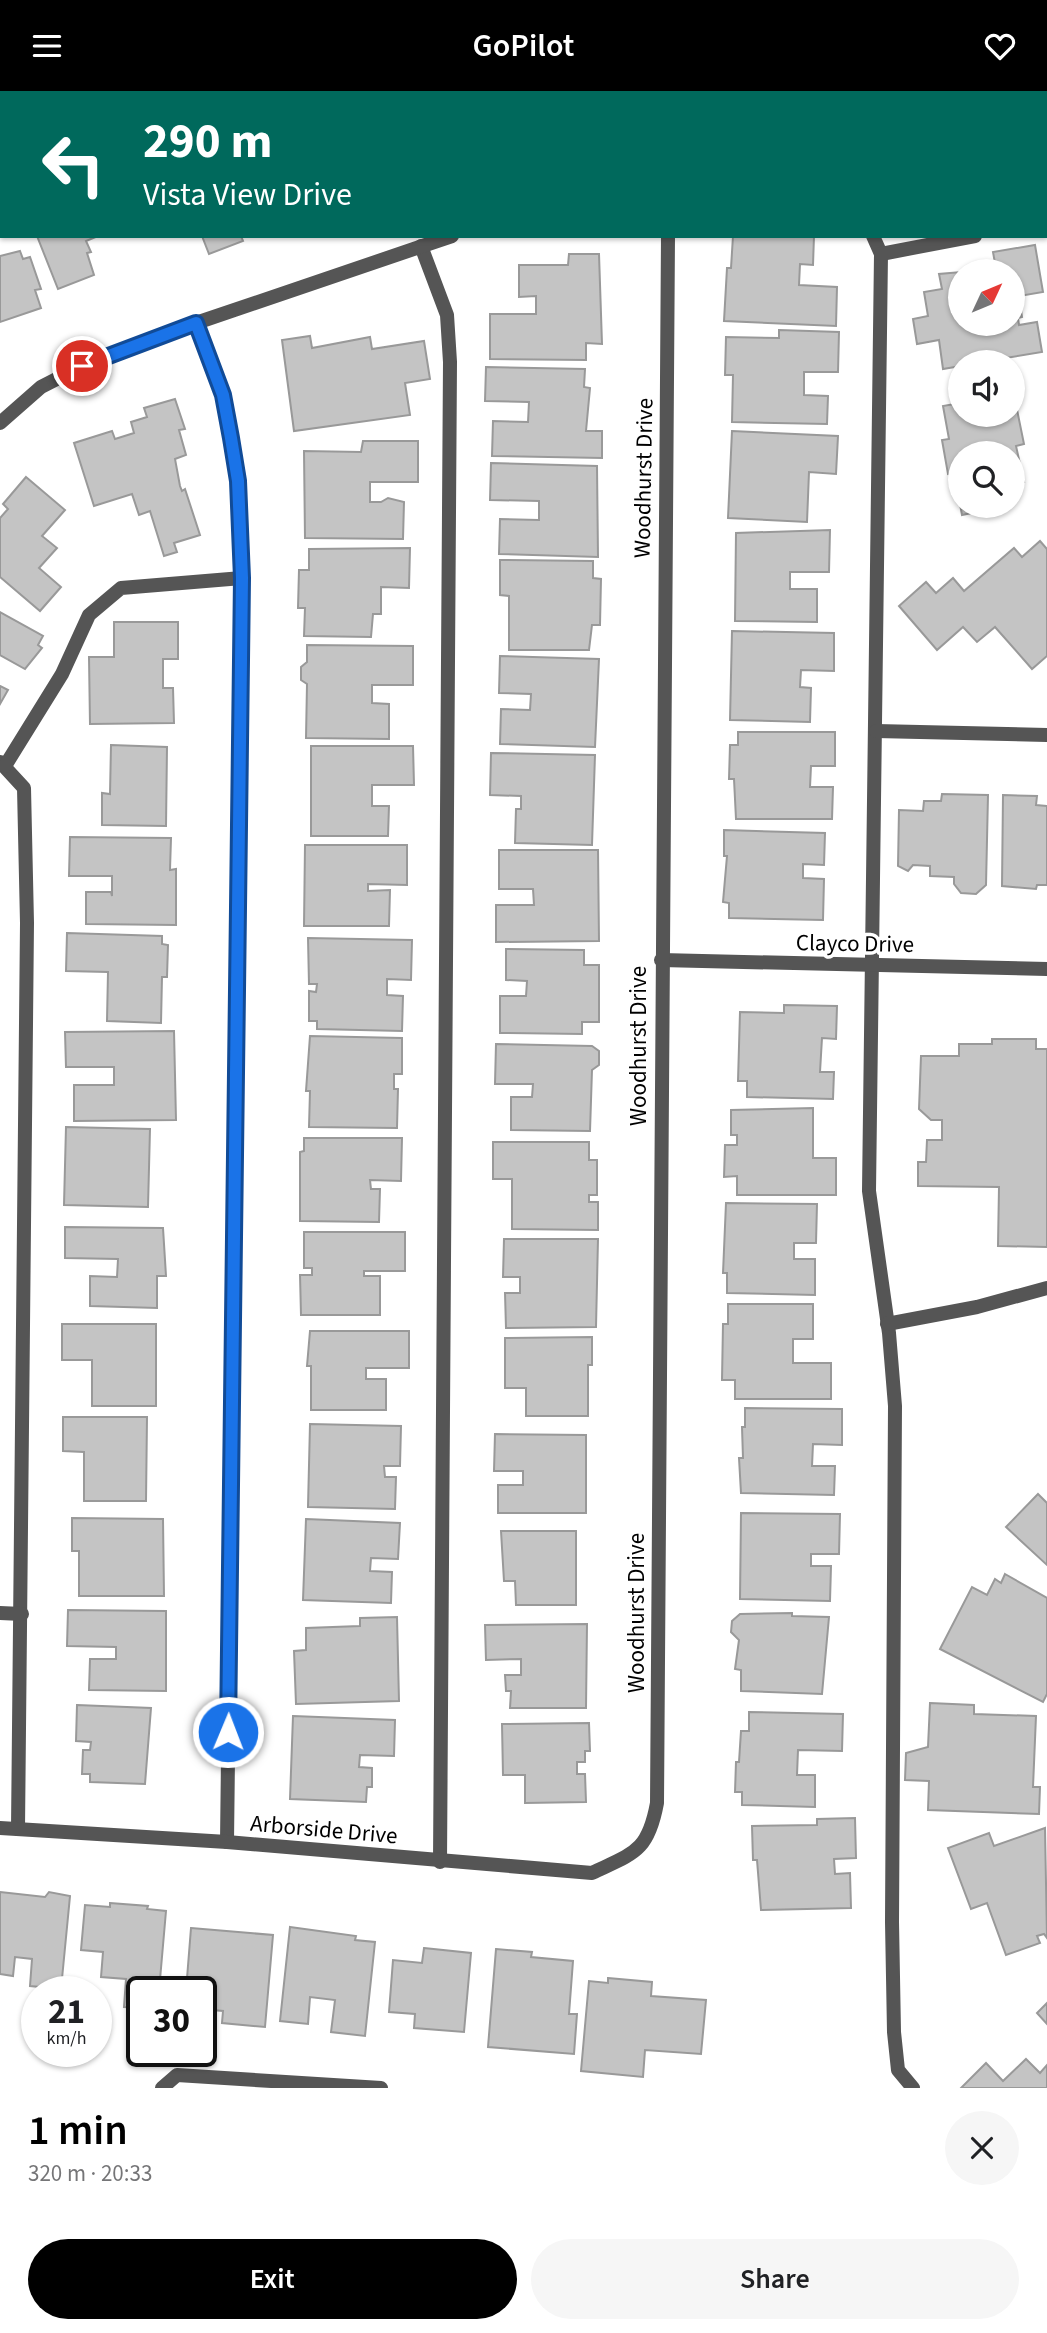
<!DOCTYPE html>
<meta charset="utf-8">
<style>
:root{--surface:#fff;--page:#f6f6f6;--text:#202124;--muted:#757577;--accent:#000}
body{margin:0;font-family:"Source Sans 3",sans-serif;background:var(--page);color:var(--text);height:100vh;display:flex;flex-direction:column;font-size:26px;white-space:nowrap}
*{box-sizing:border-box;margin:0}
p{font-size:23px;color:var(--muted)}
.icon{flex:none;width:38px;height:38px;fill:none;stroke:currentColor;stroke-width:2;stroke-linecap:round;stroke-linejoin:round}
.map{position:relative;height:1997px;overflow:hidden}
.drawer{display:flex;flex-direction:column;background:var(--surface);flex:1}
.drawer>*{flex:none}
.banner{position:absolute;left:0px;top:0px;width:1048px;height:147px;box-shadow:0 2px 5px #0004;background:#00695c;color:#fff;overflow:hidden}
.needle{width:46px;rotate:46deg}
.buttons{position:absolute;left:948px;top:168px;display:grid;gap:14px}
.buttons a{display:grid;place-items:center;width:77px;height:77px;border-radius:50%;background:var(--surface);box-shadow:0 2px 5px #0004;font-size:35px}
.speed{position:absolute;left:21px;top:1885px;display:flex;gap:14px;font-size:35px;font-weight:700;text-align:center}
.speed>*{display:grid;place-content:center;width:91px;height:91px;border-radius:50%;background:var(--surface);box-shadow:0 2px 5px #0004;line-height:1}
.speed small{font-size:18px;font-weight:400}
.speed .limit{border:4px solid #111;border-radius:10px;background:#fff;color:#111}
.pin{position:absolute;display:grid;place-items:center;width:60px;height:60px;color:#fff;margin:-30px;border:4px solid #fff;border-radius:50%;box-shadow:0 2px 7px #0007}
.me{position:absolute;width:77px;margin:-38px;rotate:1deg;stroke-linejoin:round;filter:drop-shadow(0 0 5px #0008)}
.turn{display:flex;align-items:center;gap:24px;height:147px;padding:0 28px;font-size:32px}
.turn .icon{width:91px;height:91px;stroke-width:2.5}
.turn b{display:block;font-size:49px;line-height:60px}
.round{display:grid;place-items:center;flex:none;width:74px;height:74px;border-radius:37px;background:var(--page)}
.overview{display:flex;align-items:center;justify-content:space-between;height:119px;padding:0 28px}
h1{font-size:42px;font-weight:600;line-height:52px;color:var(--accent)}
.primary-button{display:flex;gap:14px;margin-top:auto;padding:14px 28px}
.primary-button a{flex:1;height:80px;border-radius:42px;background:var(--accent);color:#fff;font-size:28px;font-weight:600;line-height:80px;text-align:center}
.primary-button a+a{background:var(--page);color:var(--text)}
header{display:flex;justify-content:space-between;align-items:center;height:91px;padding:0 28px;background:var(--accent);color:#fff;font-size:32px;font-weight:600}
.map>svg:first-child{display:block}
.green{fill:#dcdcdc}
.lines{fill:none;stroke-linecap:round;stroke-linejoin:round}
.stream{stroke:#a3a3a3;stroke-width:10}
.building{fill:#c4c4c4;stroke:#999;stroke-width:2}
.service{stroke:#555;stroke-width:14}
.minor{stroke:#555;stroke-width:14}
.route-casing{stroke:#114b97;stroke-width:18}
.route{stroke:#1a73e8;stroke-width:12}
.labels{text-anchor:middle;stroke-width:7;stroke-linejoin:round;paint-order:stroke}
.street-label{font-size:23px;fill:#000;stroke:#fff}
</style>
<header><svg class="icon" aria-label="menu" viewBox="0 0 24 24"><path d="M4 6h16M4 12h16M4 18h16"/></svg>GoPilot<svg class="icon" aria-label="heart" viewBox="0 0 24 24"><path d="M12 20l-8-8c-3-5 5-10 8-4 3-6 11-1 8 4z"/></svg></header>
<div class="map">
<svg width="1047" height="1997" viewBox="0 0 1047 1997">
<rect width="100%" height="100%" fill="#fff"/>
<!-- green -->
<polygon class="green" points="30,0 218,0 28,2"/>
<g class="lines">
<!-- stream -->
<g class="stream">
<polyline points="118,2 122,0"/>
<polyline points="0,63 2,62"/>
</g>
</g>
<!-- building -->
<g class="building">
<polygon points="419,0 527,0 527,2 418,2"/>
<rect x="754" y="0" width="107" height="2"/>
<polygon points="995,0 996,2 927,1 934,0"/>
<polygon points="37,145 98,145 86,150 91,161 87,162 94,184 58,198"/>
<polygon points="202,145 241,145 243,150 209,163"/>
<polygon points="733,145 814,145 813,174 800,173 799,194 837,196 836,235 724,230 727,177 731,177"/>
<polygon points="1035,154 1043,201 1019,205 1022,226 1018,227 1019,234 1037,231 1042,261 981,271 961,271 961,275 943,278 939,249 917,253 913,228 928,225 924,201 942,198 939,183 961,181 961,233 1013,233 1013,180 970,180 996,178 993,161"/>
<polygon points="20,160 23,168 30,166 41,198 35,199 41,217 0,231 0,165"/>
<polygon points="569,163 599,163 602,253 586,252 586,269 490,268 490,223 536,223 536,205 519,206 519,174 568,174"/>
<polygon points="779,239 839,241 838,281 804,281 804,304 828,305 827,333 732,331 733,284 725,284 726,246 779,247"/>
<polygon points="310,245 312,257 370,246 372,258 424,250 430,288 405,292 410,324 294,340 282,249"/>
<polygon points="486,276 585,278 584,296 590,297 586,340 602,340 602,367 492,365 493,330 528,331 529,311 485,310"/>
<polygon points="961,288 961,324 1013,324 1013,299 1024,353 1016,355 1024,391 1013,393 1013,362 961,362 961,415 1000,416 962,424 954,381 948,383 942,349 949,348 943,315 960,312 955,289"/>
<polygon points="175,308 185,338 179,339 186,364 175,368 180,395 182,400 185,398 200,444 174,452 177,461 164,465 150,420 139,424 132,403 94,415 74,352 112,340 115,348 134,342 131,331 147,326 144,317"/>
<polygon points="732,340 838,345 836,383 809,381 807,431 728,427"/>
<polygon points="363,350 418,350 418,391 370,391 370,411 381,411 388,407 404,411 403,448 305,447 304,360 361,361"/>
<polygon points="491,372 597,375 598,466 499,463 500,428 539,429 539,410 490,409"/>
<polygon points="26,386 65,419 42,445 57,457 39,477 61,496 40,520 0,486 0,427 8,418 3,413"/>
<polygon points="830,439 829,481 790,481 790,498 817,498 817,531 735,530 736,442"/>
<polygon points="1040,450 1047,458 1047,565 1032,578 995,536 977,551 963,536 937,559 899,515 926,491 936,502 953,487 964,500 1014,457 1022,466"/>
<polygon points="410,457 409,497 381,496 381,523 373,523 371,546 304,545 305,517 298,517 299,479 309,479 309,458"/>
<polygon points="500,469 593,470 593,487 601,488 600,534 592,534 589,559 509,559 509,505 500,504"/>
<polygon points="0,521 43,545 38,554 42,557 25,578 0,564"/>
<polygon points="114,531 178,531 178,568 163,568 163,597 173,597 174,632 90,633 89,566 114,566"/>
<polygon points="732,540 834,542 834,580 801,579 800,596 811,597 810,631 730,629"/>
<polygon points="307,554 413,555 413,594 372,594 372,612 389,613 389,648 306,647 307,593 301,589 301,576 307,571"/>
<polygon points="500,565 599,568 595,656 500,653 501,618 530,619 531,603 499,602"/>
<polygon points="0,595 8,599 0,613"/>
<polygon points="738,641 835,641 835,675 811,675 810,696 833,696 832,728 736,728 734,688 729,688 730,654 738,654"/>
<polygon points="111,654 167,656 166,735 102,734 102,702 110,703"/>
<polygon points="311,655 413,655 414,694 372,694 372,715 389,715 388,745 311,745"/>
<polygon points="491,662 595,664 592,754 515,752 516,718 521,718 521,705 490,704"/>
<polygon points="942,703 988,704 986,794 976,803 961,802 954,793 954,786 930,785 930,775 913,774 908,780 898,775 899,719 923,720 924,710 941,710"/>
<polygon points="1003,704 1037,705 1036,714 1047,715 1047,794 1037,794 1036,798 1002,795"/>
<polygon points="724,739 825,742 824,774 803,773 803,787 824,788 823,829 729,827 729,812 723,811 727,765 724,765"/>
<polygon points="70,746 171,747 170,779 176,778 176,834 86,833 86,801 111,801 112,805 112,785 69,785"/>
<polygon points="305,754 407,754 407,794 368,793 368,800 390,799 389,835 304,835"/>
<polygon points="499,759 598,759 599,850 496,851 496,814 534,814 533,798 499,798"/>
<polygon points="67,842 162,845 162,853 168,854 167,886 162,886 161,932 107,930 108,881 66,880"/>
<polygon points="308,847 412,849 411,889 387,888 387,904 403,905 402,940 317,938 317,930 309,930 309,900 316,901 317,893 309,893"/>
<polygon points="506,858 584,859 584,874 599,874 599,931 582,931 582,943 500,942 500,905 526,905 527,890 506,889"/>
<polygon points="784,914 837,915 836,948 822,947 820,981 834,981 833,1008 747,1006 747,990 738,990 740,921 784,922"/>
<polygon points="174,940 176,1029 74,1030 74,994 114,994 114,976 66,976 65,941"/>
<polygon points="310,945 402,947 402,983 394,983 394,998 398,998 397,1037 309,1036 310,1000 306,1000"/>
<polygon points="992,948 1036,948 1036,958 1047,958 1047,1156 998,1155 999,1096 918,1095 918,1071 926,1071 927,1049 942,1049 942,1029 931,1029 919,1018 921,965 959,965 959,953 992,953"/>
<polygon points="496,953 592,955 599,960 599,974 592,979 590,1040 511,1039 511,1006 532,1006 533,993 495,993"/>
<polygon points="813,1017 813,1067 836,1067 836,1104 737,1104 737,1085 724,1086 725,1054 737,1054 737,1044 731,1044 731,1019"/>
<polygon points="66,1036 150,1038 148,1116 64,1114"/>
<polygon points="304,1047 402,1047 401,1090 370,1089 371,1098 380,1098 379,1131 300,1130 300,1061 304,1060"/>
<polygon points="493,1051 589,1051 589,1069 597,1069 597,1104 589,1104 589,1111 598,1111 598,1139 512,1138 512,1088 493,1088"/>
<polygon points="726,1112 817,1113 816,1152 794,1152 794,1168 815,1168 815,1204 727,1202 727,1182 723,1182"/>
<polygon points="65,1136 163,1137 166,1185 157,1185 157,1217 90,1215 90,1185 117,1186 118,1168 65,1167"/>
<polygon points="304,1141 405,1141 405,1180 364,1180 364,1185 380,1185 380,1224 301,1224 300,1184 312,1184 312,1177 304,1177"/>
<polygon points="504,1148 598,1148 596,1236 506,1237 505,1202 520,1202 520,1186 503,1186"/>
<polygon points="728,1213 813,1213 813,1248 793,1248 793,1272 831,1272 831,1308 735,1308 735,1289 722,1289 723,1233 728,1233"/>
<polygon points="62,1233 156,1233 156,1315 92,1315 92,1269 62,1269"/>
<polygon points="310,1240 409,1240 409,1277 366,1277 366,1288 386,1288 386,1319 311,1319 311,1275 307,1275"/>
<polygon points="592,1246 592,1274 588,1274 588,1325 526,1325 526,1297 505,1297 505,1247"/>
<polygon points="745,1317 842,1318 842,1354 813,1353 812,1375 835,1375 834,1404 741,1402 739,1367 743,1367 742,1336 745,1336"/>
<polygon points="63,1326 147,1326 146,1410 84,1410 84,1361 63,1360"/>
<polygon points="310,1333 401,1335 400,1375 384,1375 385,1386 396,1386 395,1418 308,1416"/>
<polygon points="495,1343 586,1344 586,1422 498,1422 498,1394 523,1394 523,1380 494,1380"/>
<polygon points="1038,1403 1047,1412 1047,1474 1006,1436"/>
<polygon points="741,1422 840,1423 839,1463 811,1463 811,1475 831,1475 830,1510 740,1508"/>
<polygon points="72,1427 163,1428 164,1505 79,1505 79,1460 72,1460"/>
<polygon points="306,1428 400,1432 398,1468 371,1467 370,1480 392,1481 391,1512 303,1509"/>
<polygon points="501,1440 576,1440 576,1514 516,1514 515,1490 504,1490"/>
<polygon points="1005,1483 1047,1507 1047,1603 1043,1611 940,1558 972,1496 987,1504 995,1488 1001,1492"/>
<polygon points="68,1519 166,1520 166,1600 89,1599 90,1568 116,1568 116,1556 67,1555"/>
<polygon points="792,1522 792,1525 829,1526 822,1603 741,1600 741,1579 735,1578 739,1549 731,1541 732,1530 740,1523"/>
<polygon points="397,1526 399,1610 296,1613 294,1560 306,1559 306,1537 360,1535 360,1527"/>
<polygon points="587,1533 586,1617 510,1617 511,1600 506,1600 505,1584 521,1584 521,1568 486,1569 485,1534"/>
<polygon points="930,1612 974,1614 974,1623 1036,1625 1033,1696 1040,1696 1039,1723 928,1719 929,1690 905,1689 906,1662 928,1656"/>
<polygon points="77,1614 151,1617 145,1693 90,1691 90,1683 82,1683 83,1659 90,1659 91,1651 76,1650"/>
<polygon points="749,1621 843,1623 842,1660 798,1659 797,1684 815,1684 815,1716 742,1714 742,1701 735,1701 736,1671 739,1671 741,1640 749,1640"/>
<polygon points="293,1625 395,1629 394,1665 360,1664 359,1676 372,1677 372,1696 367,1696 366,1711 290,1708"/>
<polygon points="589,1632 590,1660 585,1660 585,1671 577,1671 577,1683 585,1683 586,1711 525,1712 525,1684 503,1684 502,1633"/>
<polygon points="855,1727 856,1767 834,1768 835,1783 850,1782 851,1817 761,1819 757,1769 753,1769 752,1735 817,1734 817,1728"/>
<polygon points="1045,1737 1047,1847 1044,1843 1037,1845 1040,1852 1006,1864 987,1812 971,1818 948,1757 989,1742 994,1755"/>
<polygon points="0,1801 45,1806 49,1801 70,1805 61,1898 30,1895 32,1868 15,1866 13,1885 0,1883"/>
<polygon points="110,1812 148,1815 147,1818 166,1820 159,1900 142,1900 142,1917 124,1916 126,1888 101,1886 103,1861 81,1859 85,1814 110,1816"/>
<polygon points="290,1836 356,1845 355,1849 375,1851 365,1945 331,1941 335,1909 310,1906 308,1933 280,1930"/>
<polygon points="191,1837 273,1844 265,1936 222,1932 223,1920 201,1918 201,1900 186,1900"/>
<polygon points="424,1857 471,1862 464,1941 414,1937 415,1923 389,1921 393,1869 422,1872"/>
<polygon points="496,1858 532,1861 531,1866 573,1870 569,1923 577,1923 574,1963 488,1956"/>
<polygon points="608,1887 652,1891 651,1905 706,1909 701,1963 645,1959 643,1986 581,1980 589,1890 608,1892"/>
<polygon points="1047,1912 1047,1933 1037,1922"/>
<polygon points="1026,1968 1040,1982 1047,1974 1047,1997 961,1997 986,1972 1003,1990"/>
</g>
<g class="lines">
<!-- service -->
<g class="service">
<polyline points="1046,132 1047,132"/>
<polyline points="873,145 881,163 869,1100 889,1242 895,1315 892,1831 894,1941 898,1979 913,1997"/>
<polyline points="421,155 447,224 450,271 440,1771"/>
<polyline points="881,163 975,145"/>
<polyline points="876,640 1047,644"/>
<polyline points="0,671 24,697 27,832 18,1738"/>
<polyline points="5,675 62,583 89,524 121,497 242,487"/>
<polyline points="887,1233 977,1216 1047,1197"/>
<polyline points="0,1522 22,1523"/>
<polyline points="162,1997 177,1984 381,1997"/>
</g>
<!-- minor -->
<g class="minor">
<polyline points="196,232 223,304 238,390 242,487 227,1751"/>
<polyline points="0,332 41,296 82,275 196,232 452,145"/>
<polyline points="661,869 1047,878"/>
<path d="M0 1737 227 1751 592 1782C634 1762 648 1761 657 1712L668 145"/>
</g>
</g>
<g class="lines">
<defs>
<polyline id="route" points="82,275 196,232 223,304 231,347 238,390 242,487 228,1641"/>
</defs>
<!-- route casing -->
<use href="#route" class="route-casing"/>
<!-- route -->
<use href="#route" class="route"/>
</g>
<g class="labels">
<!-- street labels -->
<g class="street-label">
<text transform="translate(643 387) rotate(-89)" y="8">Woodhurst Drive</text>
<text transform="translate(855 852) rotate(1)" y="8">Clayco Drive</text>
<text transform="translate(638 955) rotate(-90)" y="8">Woodhurst Drive</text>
<text transform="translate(636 1522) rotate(-90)" y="8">Woodhurst Drive</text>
<text transform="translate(324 1738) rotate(5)" y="8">Arborside Drive</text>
</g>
</g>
</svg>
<div class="buttons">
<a><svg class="needle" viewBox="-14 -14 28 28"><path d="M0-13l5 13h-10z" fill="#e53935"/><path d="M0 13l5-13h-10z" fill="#757577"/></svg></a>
<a><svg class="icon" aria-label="sound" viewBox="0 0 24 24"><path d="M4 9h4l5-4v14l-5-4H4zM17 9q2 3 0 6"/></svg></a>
<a><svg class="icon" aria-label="search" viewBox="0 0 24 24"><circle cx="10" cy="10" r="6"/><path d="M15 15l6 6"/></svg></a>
</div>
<div class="speed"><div>21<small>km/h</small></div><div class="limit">30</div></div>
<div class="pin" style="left:82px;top:275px;background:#d93025"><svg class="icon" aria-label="arrive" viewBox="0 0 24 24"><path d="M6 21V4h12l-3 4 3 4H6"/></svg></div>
<svg class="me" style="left:228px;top:1641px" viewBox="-20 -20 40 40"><circle r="17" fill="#1a73e8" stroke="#fff" stroke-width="3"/><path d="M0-11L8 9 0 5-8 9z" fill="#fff"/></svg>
<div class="banner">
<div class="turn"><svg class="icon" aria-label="left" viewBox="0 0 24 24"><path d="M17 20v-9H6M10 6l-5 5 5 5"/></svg><div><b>290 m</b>Vista View Drive</div></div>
</div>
</div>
<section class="drawer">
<div class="overview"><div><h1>1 min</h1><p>320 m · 20:33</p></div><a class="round"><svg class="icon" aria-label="close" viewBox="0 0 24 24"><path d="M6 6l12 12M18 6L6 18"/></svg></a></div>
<div class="primary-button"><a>Exit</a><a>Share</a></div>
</section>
